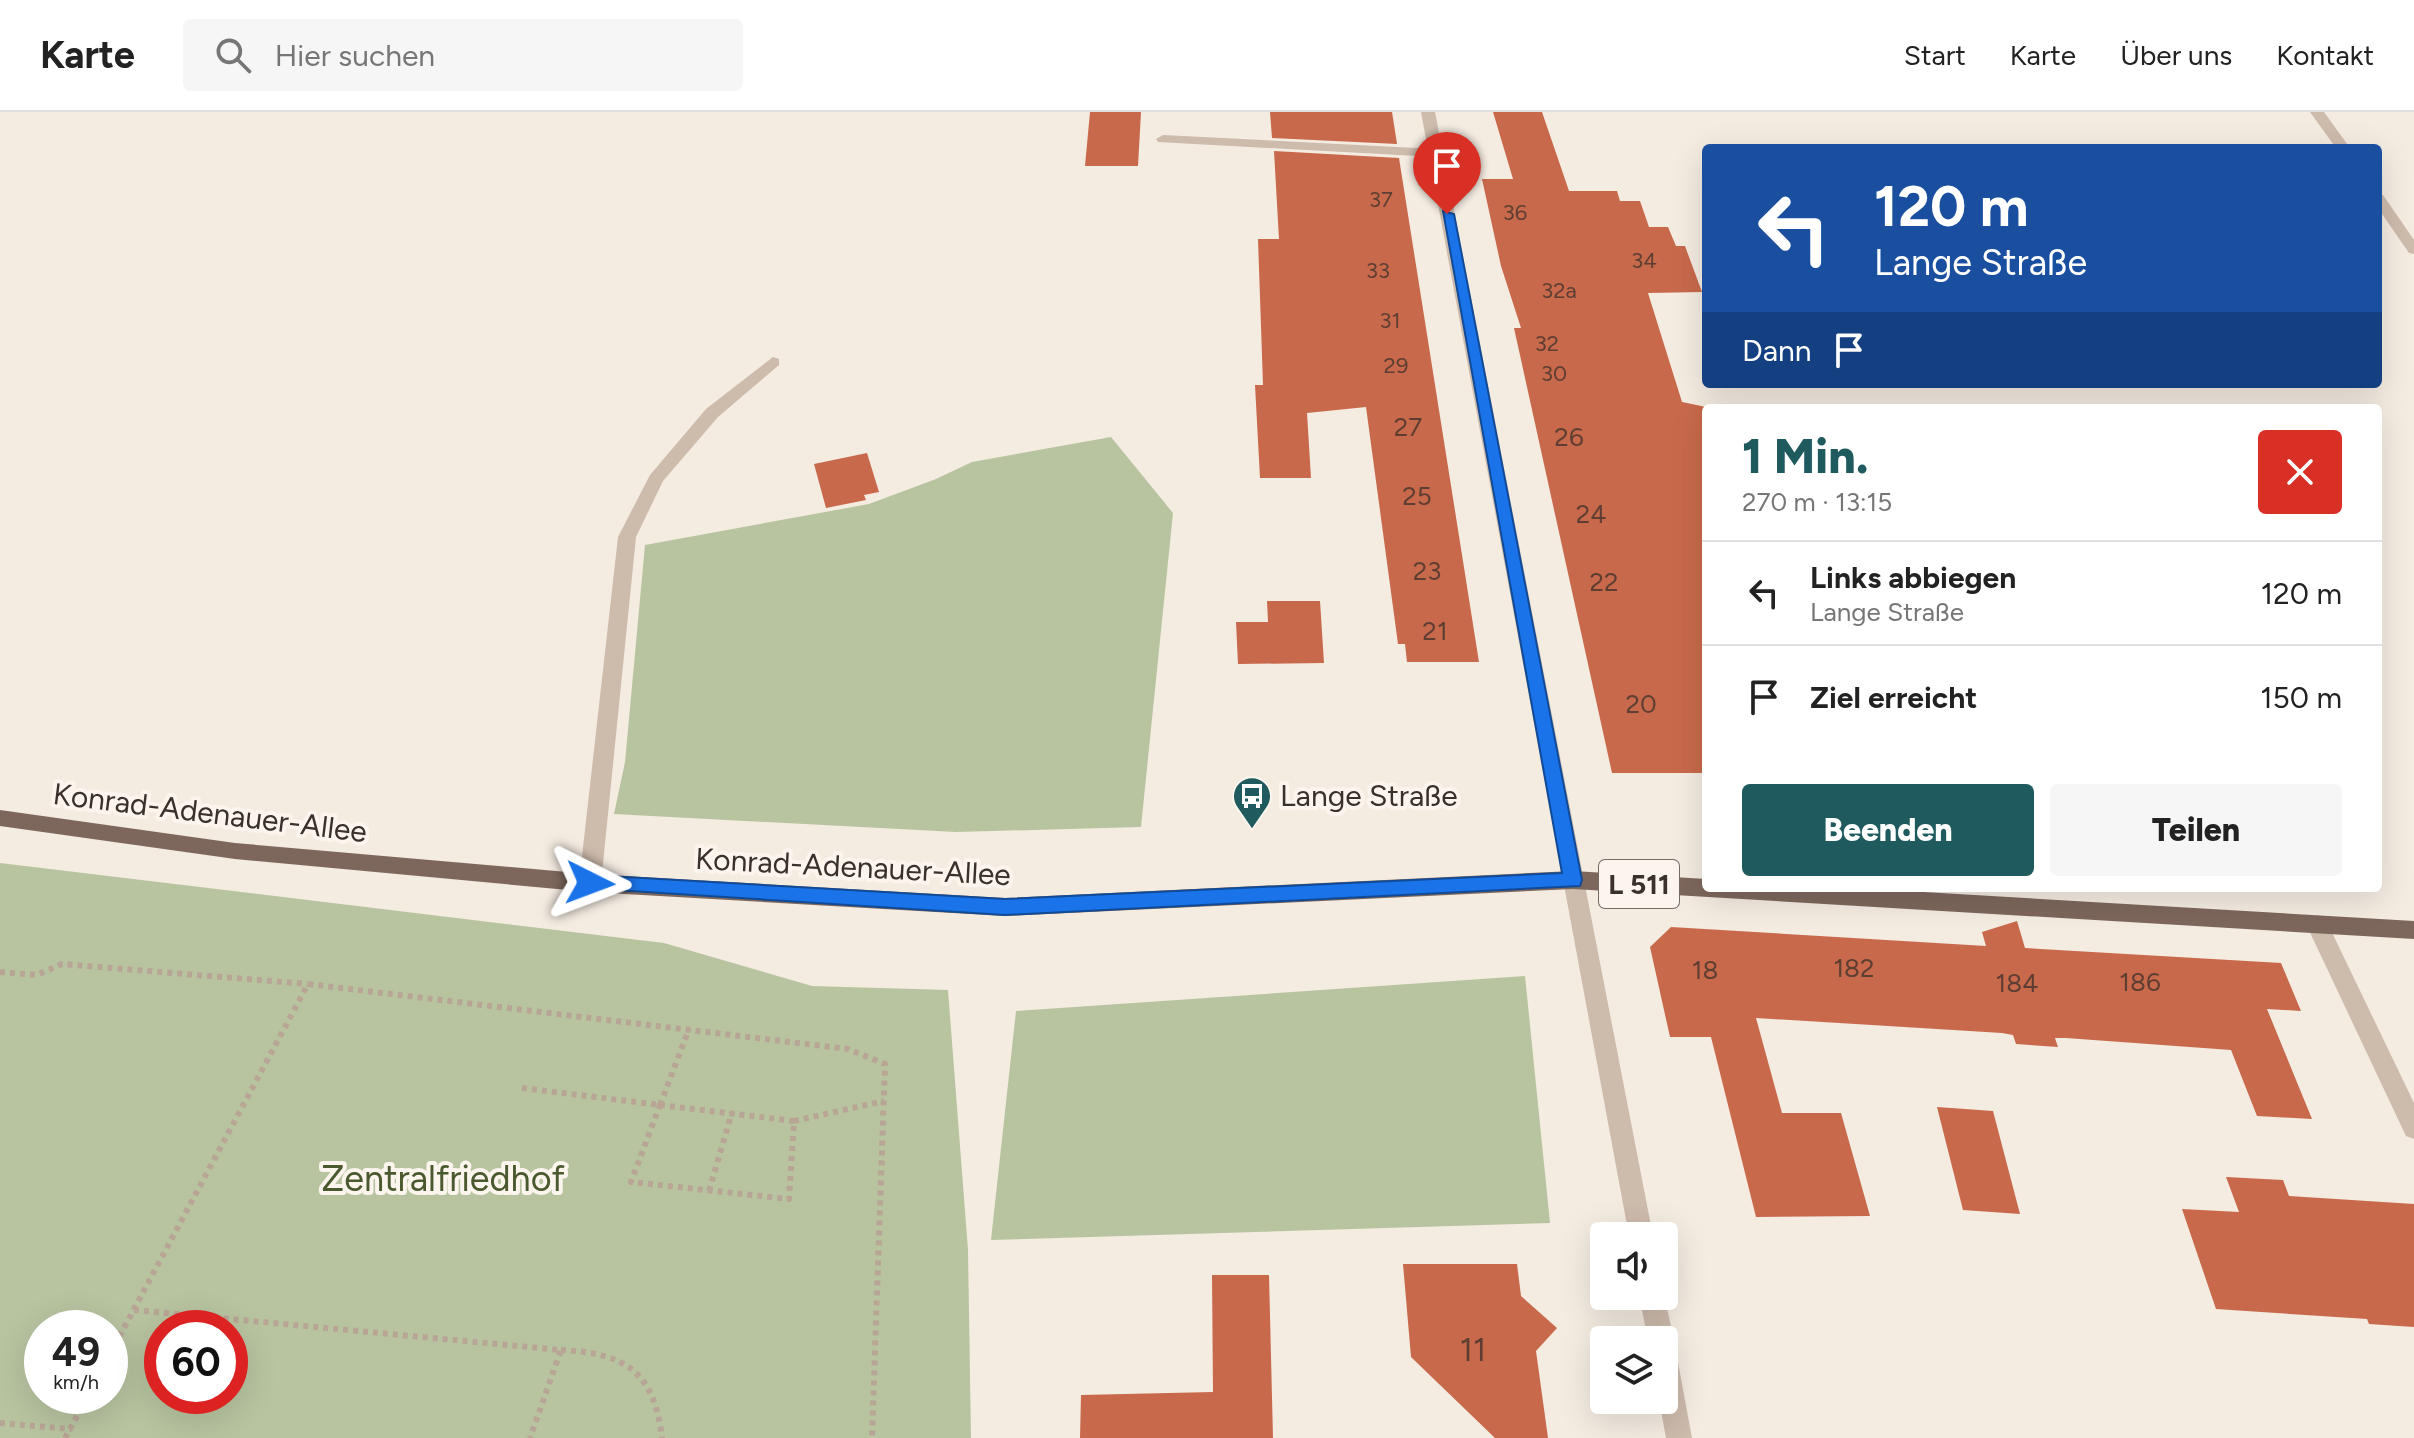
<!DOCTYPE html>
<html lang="de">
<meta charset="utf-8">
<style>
:root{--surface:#fff;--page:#f6f6f6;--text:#222;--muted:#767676;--line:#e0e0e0;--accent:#1f5a5e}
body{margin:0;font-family:Figtree,sans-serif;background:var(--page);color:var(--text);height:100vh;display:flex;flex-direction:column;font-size:30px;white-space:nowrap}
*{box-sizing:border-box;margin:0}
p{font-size:26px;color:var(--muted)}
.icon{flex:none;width:44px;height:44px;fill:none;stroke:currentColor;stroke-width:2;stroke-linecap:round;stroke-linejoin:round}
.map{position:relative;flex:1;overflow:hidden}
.details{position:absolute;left:1702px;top:292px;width:680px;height:488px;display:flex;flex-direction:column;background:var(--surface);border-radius:8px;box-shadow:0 8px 32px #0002}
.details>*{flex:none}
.top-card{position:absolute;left:1702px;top:32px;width:680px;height:244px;border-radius:8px;box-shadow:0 8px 32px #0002;background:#1a4fa0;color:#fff;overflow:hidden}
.buttons{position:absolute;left:1590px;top:1110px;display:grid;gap:16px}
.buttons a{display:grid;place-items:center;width:88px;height:88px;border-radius:8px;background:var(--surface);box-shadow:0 8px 32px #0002;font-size:40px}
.speed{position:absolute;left:24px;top:1198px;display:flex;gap:16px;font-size:40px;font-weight:700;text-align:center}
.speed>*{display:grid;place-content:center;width:104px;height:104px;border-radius:50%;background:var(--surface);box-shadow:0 8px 32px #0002;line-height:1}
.speed small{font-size:20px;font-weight:400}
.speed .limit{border:12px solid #d22;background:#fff;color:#111}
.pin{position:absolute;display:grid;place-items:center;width:68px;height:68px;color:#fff;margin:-82px -34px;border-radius:50% 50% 50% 0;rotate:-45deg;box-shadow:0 0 8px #0007}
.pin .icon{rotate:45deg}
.me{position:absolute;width:88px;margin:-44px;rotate:93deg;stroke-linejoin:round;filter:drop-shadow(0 0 6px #0008)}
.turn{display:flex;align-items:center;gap:28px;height:168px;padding:0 40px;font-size:36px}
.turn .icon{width:104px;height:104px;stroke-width:2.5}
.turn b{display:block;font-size:56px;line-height:68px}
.then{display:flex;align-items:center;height:76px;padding:0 40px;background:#0003;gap:16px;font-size:30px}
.round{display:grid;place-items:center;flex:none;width:84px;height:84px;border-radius:8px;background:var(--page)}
.summary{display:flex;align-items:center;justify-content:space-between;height:136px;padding:0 40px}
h1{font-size:48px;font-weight:800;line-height:60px;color:var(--accent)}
.cta{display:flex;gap:16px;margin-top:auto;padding:16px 40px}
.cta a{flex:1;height:92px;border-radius:8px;background:var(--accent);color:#fff;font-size:32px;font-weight:800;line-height:92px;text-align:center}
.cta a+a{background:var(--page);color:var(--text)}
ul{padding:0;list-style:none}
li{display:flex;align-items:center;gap:24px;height:104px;padding:0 40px;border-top:2px solid var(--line)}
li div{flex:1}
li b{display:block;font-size:30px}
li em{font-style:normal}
header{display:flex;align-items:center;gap:48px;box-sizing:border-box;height:112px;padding:0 40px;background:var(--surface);border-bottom:2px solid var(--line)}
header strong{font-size:38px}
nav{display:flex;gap:44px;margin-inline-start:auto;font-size:28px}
.search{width:560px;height:72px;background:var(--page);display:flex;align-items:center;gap:20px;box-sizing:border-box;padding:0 28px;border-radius:8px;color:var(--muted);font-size:30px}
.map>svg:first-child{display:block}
.green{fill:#b8c4a0;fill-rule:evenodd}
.building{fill:#c8694b}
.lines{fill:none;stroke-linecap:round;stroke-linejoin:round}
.path{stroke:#b9a596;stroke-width:6;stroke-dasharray:5 5;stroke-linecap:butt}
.service{fill:#cdbbac;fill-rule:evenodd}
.minor{fill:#cdbbac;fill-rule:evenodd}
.primary{fill:#7d675c;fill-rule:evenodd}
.route{fill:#1a73e8;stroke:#114b97;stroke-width:2}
.labels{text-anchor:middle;stroke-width:8;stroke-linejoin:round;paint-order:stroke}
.far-number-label{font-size:22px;fill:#5e3e33}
.number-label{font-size:26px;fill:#5e3e33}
.shield{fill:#fbf5ee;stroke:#756b66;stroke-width:2}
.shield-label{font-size:28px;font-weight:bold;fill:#3b302b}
.poi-label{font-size:30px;fill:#3b302b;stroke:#fbf5ee;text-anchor:start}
.street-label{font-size:30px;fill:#3b302b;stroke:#fbf5ee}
.near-number-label{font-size:32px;fill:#5e3e33}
.near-park-label{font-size:36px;fill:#4a5a2e;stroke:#fbf5ee}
</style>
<header>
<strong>Karte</strong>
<div class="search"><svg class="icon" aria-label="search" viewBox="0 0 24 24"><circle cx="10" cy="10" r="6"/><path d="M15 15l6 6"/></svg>Hier suchen</div>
<nav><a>Start</a><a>Karte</a><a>Über uns</a><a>Kontakt</a></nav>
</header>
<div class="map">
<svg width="2414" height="1326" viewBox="0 0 2414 1326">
<rect width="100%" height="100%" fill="#f4ebe1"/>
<!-- green -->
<g class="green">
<polygon points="1111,325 1173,401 1141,715 956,720 614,702 625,650 645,433 869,392 936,367 972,350"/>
<path d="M0 751 664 831 812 874 948 878 968 1138 971 1326H0ZM42 1216H110V1284H42ZM162 1216H230V1284H162Z"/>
<polygon points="1525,864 1550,1111 991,1128 1016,899"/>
</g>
<!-- building -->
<g class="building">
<polygon points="1090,0 1141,0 1138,54 1085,54"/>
<polygon points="1270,0 1392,0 1397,32 1272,26"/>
<polygon points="1493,0 1542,0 1569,79 1617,79 1620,89 1640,89 1649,115 1668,115 1676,134 1685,134 1702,180 1648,181 1682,290 1706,295 1706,661 1612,661 1514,216 1521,216 1501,154 1482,67 1513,67"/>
<polygon points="1274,39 1399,46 1479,550 1407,550 1405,532 1398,532 1366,295 1307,301 1311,366 1260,366 1255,273 1263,273 1258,127 1279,127"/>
<polygon points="867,341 879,380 864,383 866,388 826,396 814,352"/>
<polygon points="1267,489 1320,489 1324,551 1238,552 1236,510 1268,510"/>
<polygon points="2017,809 2025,836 2281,851 2301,899 2267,897 2312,1007 2257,1004 2231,938 2066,926 2055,926 2058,935 2016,932 2013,923 2002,921 1756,906 1782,1001 1841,1001 1870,1104 1756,1105 1711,925 1670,925 1650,835 1671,815 1986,834 1982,820"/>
<polygon points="1937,995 1993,999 2020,1102 1963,1098"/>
<polygon points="2226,1065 2283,1068 2289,1084 2414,1092 2414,1215 2369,1212 2367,1207 2216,1197 2182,1097 2239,1100"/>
<polygon points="1403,1152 1517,1152 1521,1184 1557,1216 1536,1239 1548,1326 1495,1326 1411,1245"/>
<polygon points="1212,1163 1269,1163 1273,1326 1080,1326 1081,1283 1213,1280"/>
</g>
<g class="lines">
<!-- path -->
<g class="path">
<polyline points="0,860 37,863 62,852 308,872"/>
<polyline points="522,976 660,993"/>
<polygon points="660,993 794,1009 789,1087 631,1070"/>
<polyline points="660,993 689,917"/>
<polyline points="794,1009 884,989"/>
<polyline points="709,1079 732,1000"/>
<polyline points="134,1198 561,1238 530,1326"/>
<path d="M561 1238C625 1241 654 1259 662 1326"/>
<polyline points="110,1242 308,872 848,937 885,952 872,1326"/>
<polyline points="0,1311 70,1317 88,1284"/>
<polyline points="65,1326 70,1317"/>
</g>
<!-- service -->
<g class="service">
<polygon points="1163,23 1436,37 1443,41 1436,45 1158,30 1156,27"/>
<polygon points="773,245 779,247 779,253 718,305 663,369 636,425 601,771 597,777 590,780 583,777 579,771 618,425 650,363 706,297"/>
<polygon points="2317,803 2325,806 2414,991 2414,1027 2406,1024 2306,812 2309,806"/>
</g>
<!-- minor -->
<g class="minor">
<polygon points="1421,0 1435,0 1653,1124 1629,1124"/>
<polygon points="2310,0 2324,0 2350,36 2336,36"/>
<polygon points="2378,82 2383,83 2414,128 2414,142 2409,141 2378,96"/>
<polygon points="1664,1182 1674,1228 1671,1235 1677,1245 1692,1326 1666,1326 1659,1288 1664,1288 1664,1228 1648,1228 1639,1184"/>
</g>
<!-- primary -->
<polygon class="primary" points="0,698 235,731 590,762 1005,786 1573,759 1706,767 1706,776 1856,776 2414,809 2414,827 1573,777 1005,804 590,780 235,747 0,714"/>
</g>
<!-- route -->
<polygon class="route" points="1443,99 1454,102 1582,768 1580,774 1005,803 583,776 581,771 583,765 590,763 1005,787 1562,761"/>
<!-- icons -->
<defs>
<symbol id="bus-pin" viewBox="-11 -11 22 30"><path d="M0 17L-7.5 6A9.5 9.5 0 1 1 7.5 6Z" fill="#1f5a5e" stroke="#fbf5ee"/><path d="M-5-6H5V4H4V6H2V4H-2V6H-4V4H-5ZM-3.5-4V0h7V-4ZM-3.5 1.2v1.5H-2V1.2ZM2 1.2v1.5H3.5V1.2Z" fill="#fff"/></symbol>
</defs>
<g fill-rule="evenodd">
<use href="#bus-pin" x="1230" y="662" width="44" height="60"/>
</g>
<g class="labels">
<!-- far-number labels -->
<g class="far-number-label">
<text x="1381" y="95">37</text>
<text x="1515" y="108">36</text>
<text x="1644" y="156">34</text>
<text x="1378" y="166">33</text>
<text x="1559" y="186">32a</text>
<text x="1390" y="216">31</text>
<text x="1547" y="239">32</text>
<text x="1396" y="261">29</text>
<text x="1554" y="269">30</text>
</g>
<!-- number labels -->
<g class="number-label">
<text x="1408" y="324">27</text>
<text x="1569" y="334">26</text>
<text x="1417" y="393">25</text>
<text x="1591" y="411">24</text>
<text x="1427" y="468">23</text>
<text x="1604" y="479">22</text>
<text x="1435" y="528">21</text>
<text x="1641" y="601">20</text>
<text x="1854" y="865">182</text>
<text x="1705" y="867">18</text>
<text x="2140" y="879">186</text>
<text x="2017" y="880">184</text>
</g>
<!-- shield labels -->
<rect class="shield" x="1599" y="748" width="80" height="48" rx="6"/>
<g class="shield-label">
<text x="1639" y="782">L 511</text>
</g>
<!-- poi labels -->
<g class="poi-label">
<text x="1280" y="694">Lange Straße</text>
</g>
<!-- street labels -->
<g class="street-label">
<text transform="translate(210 701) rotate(7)" y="10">Konrad-Adenauer-Allee</text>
<text transform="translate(853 755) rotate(3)" y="10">Konrad-Adenauer-Allee</text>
</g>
<!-- near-number labels -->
<g class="near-number-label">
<text x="1473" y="1249">11</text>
</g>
<!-- near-park labels -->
<g class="near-park-label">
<text x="443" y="1079">Zentralfriedhof</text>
</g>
</g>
</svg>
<div class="buttons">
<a><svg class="icon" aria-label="sound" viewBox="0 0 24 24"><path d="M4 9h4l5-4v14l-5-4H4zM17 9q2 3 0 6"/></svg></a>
<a><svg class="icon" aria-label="layers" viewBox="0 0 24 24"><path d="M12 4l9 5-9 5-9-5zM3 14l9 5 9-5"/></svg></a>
</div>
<div class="speed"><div>49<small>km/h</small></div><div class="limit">60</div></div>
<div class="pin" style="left:1447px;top:102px;background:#d93025"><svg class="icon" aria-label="arrive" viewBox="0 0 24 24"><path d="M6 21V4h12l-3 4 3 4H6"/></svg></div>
<svg class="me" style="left:590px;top:771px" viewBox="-20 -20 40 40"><path d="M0-17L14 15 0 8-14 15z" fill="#1a73e8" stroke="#fff" stroke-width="4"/></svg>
<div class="top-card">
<div class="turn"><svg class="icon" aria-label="left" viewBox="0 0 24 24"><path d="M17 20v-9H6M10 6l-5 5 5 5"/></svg><div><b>120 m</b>Lange Straße</div></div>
<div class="then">Dann<svg class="icon" aria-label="arrive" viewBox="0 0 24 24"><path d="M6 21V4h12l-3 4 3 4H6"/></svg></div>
</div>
<section class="details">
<div class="summary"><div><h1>1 Min.</h1><p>270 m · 13:15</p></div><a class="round" style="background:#d93025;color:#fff"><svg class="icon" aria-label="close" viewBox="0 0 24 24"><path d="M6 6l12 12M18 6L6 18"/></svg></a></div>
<ul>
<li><svg class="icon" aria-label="left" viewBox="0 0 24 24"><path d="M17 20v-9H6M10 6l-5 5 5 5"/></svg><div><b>Links abbiegen</b><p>Lange Straße</p></div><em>120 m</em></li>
<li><svg class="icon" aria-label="arrive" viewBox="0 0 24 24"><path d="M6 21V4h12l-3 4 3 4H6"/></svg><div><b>Ziel erreicht</b></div><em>150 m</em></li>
</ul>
<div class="cta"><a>Beenden</a><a>Teilen</a></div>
</section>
</div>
